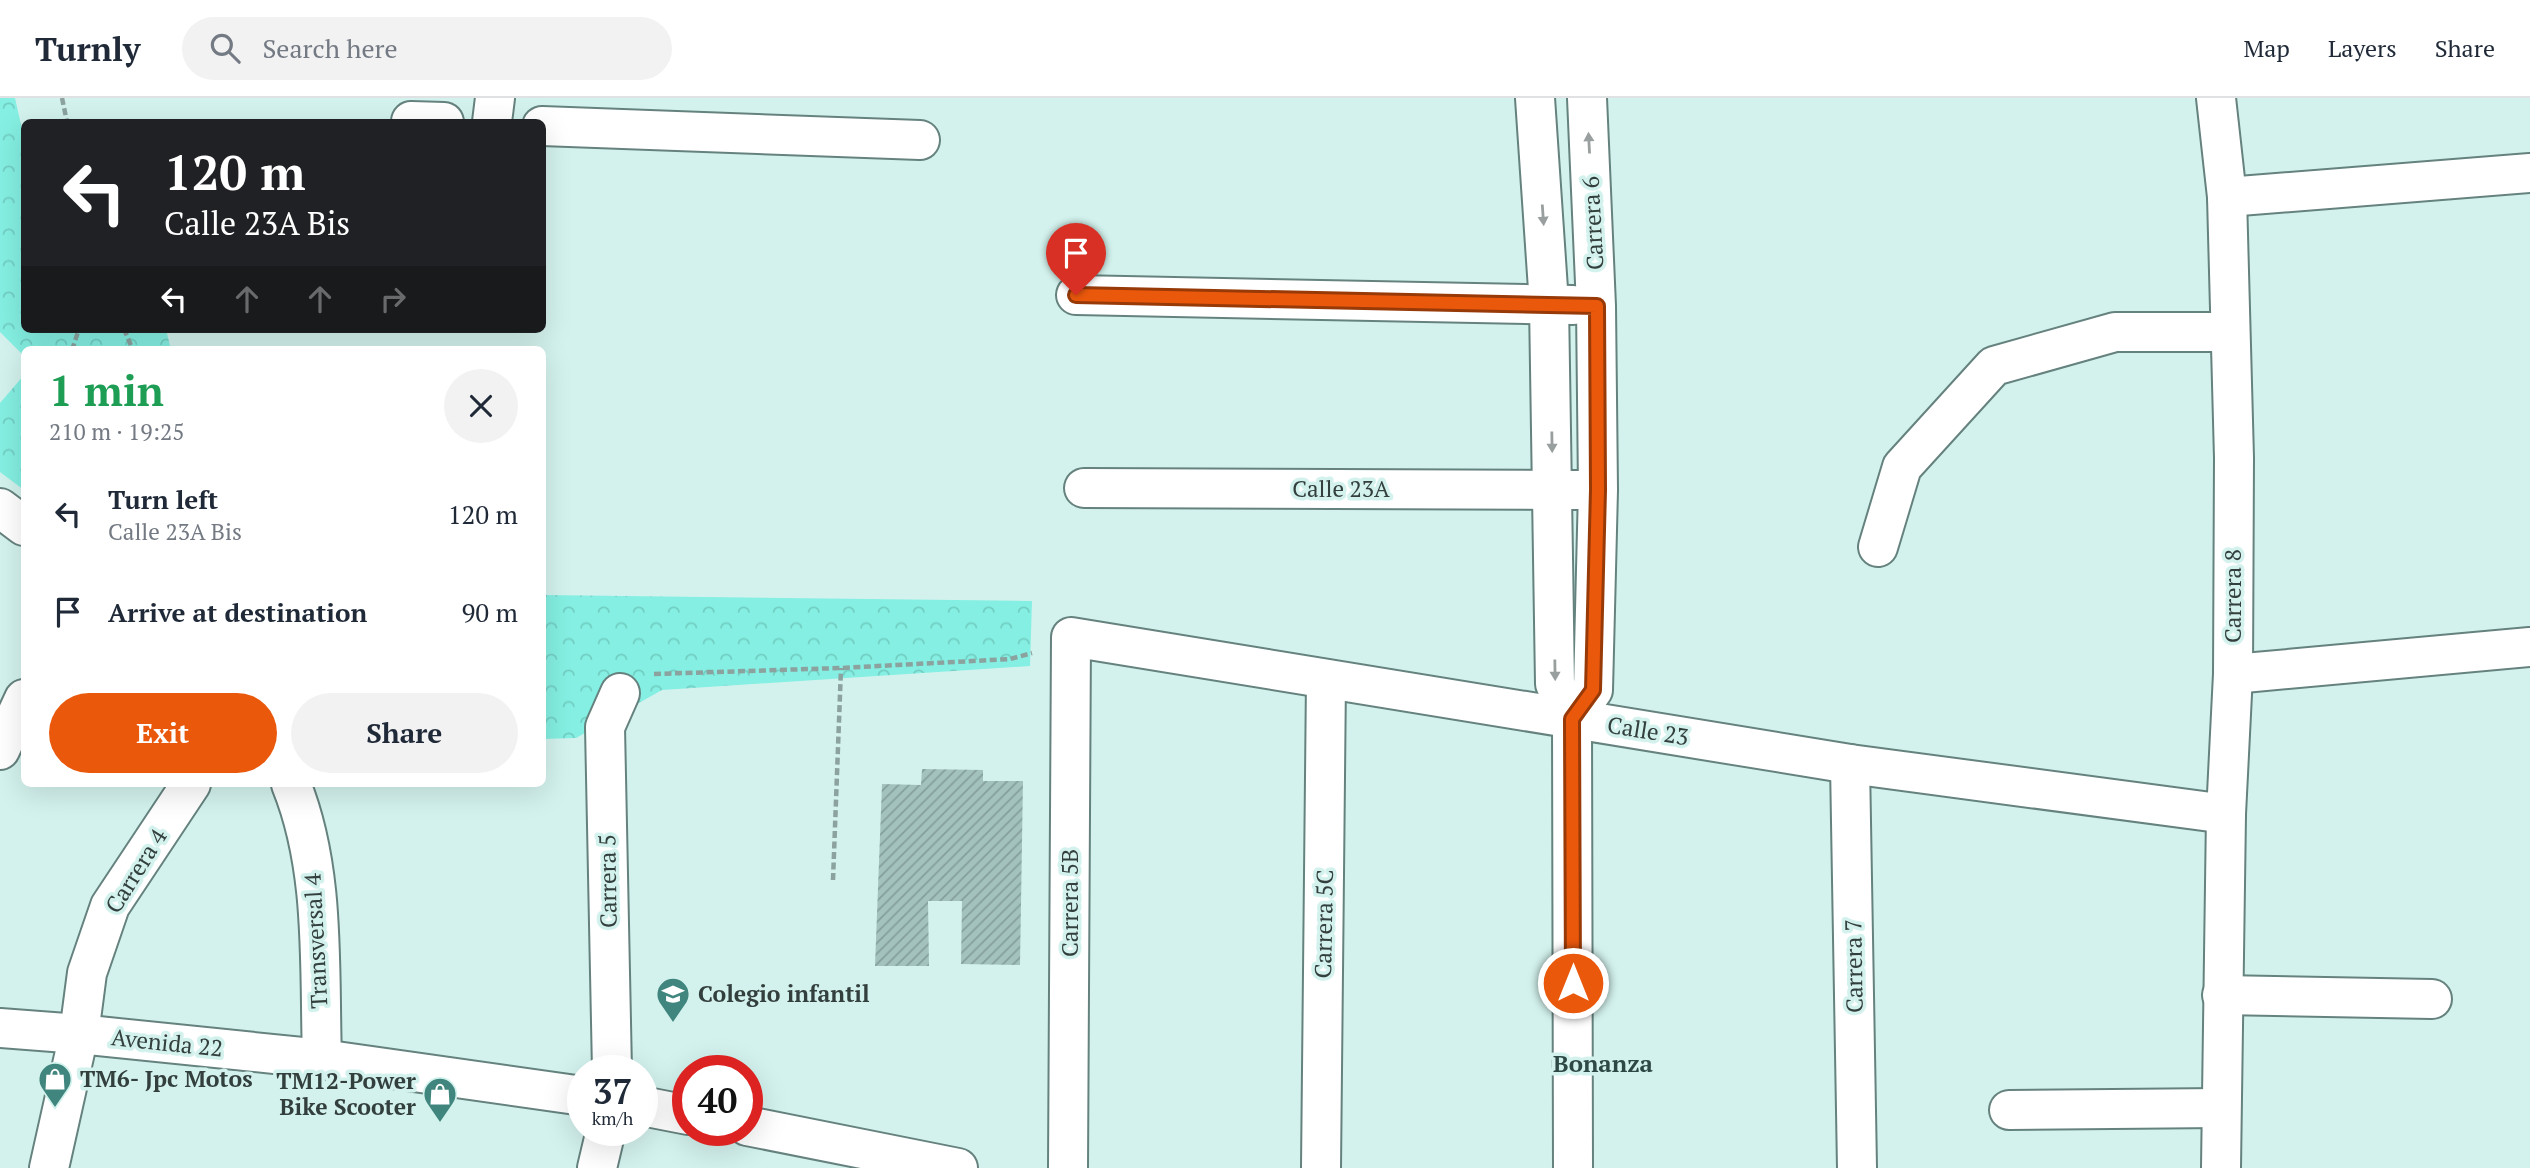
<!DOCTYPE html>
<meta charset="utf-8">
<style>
:root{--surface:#fff;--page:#f2f2f3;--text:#1f2937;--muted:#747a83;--line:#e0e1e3;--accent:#ea580c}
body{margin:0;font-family:"PT Serif",serif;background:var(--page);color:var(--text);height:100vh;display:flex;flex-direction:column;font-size:26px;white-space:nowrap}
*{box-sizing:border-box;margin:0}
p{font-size:23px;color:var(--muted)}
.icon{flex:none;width:38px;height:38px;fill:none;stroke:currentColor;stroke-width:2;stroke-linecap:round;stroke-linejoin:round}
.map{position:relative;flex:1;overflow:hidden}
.panel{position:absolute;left:21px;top:248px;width:525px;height:441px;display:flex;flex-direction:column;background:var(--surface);border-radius:10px;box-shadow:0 7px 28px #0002}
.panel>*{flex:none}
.guide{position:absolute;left:21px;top:21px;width:525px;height:214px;border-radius:10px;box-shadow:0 7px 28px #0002;background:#202124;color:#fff;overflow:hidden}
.speed{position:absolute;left:567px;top:957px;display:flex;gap:14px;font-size:35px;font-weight:700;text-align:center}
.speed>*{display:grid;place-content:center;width:91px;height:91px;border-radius:50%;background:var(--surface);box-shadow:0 7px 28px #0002;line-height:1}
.speed small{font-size:18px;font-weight:400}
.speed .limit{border:10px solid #d22;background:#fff;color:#111}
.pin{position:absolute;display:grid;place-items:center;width:60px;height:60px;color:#fff;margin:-72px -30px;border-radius:50% 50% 50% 0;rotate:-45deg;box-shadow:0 0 7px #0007}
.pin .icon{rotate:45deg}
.me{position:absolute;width:77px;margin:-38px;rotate:0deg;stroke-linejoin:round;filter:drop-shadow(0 0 5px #0008)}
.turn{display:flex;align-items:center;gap:24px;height:147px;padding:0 28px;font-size:32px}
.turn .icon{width:91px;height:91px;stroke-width:2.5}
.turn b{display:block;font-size:49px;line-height:60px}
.lanes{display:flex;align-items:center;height:66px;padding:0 28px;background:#0003;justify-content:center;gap:35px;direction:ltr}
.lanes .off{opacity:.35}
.round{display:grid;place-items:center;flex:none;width:74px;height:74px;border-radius:37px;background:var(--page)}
.head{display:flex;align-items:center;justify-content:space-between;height:119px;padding:0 28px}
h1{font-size:42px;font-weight:700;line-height:52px;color:#1e9e55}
.primary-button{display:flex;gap:14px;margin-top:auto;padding:14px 28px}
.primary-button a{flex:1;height:80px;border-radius:42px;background:var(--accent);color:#fff;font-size:28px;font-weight:700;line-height:80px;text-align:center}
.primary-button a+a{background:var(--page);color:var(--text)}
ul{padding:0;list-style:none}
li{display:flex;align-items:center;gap:21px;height:98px;padding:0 28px}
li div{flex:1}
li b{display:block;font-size:26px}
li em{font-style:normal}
header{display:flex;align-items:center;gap:42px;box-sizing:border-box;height:98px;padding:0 35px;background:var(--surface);border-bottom:2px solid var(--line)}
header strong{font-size:33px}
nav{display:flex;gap:38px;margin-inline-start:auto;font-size:24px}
.search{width:490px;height:63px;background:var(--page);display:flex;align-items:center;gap:18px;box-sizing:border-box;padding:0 24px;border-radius:38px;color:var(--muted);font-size:26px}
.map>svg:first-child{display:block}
.park{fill:url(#park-crowns)}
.building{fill:url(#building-hatch)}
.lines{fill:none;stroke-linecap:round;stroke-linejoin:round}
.minor-casing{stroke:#65827e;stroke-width:42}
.path{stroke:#8ca29f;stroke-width:4.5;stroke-dasharray:7 3.5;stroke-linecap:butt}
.minor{stroke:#fff;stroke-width:38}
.oneway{fill:#999f9e}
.route-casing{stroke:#983908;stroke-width:18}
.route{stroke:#ea580c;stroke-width:12}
.labels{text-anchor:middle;stroke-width:7;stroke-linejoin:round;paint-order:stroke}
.street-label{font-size:23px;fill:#333f3d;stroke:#d3f2ed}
.poi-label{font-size:23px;font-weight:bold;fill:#333f3d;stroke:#d3f2ed;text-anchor:start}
.neighbourhood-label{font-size:24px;font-weight:bold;fill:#2e4945;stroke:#d3f2ed}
</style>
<header>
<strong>Turnly</strong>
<div class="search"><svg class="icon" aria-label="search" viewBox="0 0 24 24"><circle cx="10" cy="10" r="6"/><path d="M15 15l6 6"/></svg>Search here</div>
<nav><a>Map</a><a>Layers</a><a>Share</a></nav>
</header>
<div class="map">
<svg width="2530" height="1070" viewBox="0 0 2530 1070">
<defs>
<pattern id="park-crowns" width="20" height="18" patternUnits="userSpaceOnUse" patternTransform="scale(1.75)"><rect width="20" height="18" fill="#84efe2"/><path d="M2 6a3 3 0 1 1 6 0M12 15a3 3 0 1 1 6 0" fill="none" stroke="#72cec3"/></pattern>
<pattern id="building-hatch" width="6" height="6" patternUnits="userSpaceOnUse" patternTransform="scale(1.75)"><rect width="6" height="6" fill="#a3c2bd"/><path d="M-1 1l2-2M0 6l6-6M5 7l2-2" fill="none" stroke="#859f9b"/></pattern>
</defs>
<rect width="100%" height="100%" fill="#d3f2ed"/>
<!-- park -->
<g class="park">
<polygon points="0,0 15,0 24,40 24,231 166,231 171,252 24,252 24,258 0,234"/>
<polygon points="24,277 24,392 0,374 0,305"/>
<polygon points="543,497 1032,503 1030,568 662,592 576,640 543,641"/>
</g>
<!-- building -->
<polygon class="building" points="922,671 983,672 983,683 1023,683 1020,867 961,866 962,803 928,803 929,868 875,868 882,686 921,687"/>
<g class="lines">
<defs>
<g id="minor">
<polyline points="1535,0 1549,206 1555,586 1572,621 1573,1070"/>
<polyline points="2216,0 2227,99 2234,360 2233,576 2226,716 2221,1070"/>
<polyline points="411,23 444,24"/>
<polyline points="492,24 495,0"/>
<polyline points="542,28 920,42"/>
<polyline points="2227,99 2530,75"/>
<polyline points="1076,197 1573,207"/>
<polyline points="1084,390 1578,392"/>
<polyline points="0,410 24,428"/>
<polyline points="1878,449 1902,369 1994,268 2115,234 2230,234"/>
<polyline points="2233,576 2530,549"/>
<polyline points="1572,621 1593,592 1598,392 1596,208 1587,0"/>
<polyline points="0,652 24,601"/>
<polyline points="1850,666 1857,1070"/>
<path d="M291 686C326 772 319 870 322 961"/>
<polyline points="2222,897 2432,901"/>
<polyline points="0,930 79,936 322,961 583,998"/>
<polyline points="612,973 605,629 620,595"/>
<polyline points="642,1008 688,1017"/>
<polyline points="2009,1012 2220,1010"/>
<polyline points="747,1028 958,1070"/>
<polyline points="49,1070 79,936 87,875 110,808 191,686"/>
<polyline points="597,1070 606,1032"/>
<polyline points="1068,1070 1071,539 1850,666 2226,716"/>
<polyline points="1321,1070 1326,581"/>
</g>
</defs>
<!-- minor casing -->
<use href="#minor" class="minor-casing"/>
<!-- path -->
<g class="path">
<polyline points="62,0 67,24"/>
<polyline points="124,231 133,252"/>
<polyline points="72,252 79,231"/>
<polyline points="654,576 841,570 1010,561 1032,555"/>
<polyline points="833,782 841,570"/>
</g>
<!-- minor -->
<use href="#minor" class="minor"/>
</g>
<!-- one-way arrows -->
<defs><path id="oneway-solid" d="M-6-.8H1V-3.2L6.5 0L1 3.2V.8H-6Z" transform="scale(1.75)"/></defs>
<g class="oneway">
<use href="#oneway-solid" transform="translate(1589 45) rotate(-93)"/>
<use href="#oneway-solid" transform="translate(1543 117) rotate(86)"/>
<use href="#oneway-solid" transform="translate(1552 344) rotate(89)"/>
<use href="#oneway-solid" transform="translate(1555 572) rotate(89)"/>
</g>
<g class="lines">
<defs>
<polyline id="route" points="1076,197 1597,208 1598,392 1593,592 1572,621 1573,885"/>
</defs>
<!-- route casing -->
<use href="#route" class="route-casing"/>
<!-- route -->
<use href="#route" class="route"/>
</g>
<!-- icons -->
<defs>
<symbol id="school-pin" viewBox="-11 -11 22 30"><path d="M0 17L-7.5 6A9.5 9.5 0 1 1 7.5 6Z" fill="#40867e" stroke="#d3f2ed"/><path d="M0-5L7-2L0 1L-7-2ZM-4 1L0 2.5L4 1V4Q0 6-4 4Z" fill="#fff"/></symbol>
<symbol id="shop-pin" viewBox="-11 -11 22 30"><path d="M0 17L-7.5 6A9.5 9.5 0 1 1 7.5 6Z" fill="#40867e" stroke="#d3f2ed"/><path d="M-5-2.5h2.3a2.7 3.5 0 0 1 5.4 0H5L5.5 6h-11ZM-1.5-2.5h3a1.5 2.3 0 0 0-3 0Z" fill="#fff"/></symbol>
</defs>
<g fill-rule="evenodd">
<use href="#school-pin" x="654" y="877" width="38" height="52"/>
<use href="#shop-pin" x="36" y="962" width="38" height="52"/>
<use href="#shop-pin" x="421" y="977" width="38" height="52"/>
</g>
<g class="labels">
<!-- street labels -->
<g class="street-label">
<text transform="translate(1593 125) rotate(-93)" y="8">Carrera 6</text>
<text x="1341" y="399">Calle 23A</text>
<text transform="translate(2233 498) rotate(-90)" y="8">Carrera 8</text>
<text transform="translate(1648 633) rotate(9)" y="8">Calle 23</text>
<text transform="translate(136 773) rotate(-58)" y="8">Carrera 4</text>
<text transform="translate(608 783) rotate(-91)" y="8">Carrera 5</text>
<text transform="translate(1070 805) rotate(-90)" y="8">Carrera 5B</text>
<text transform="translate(1324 826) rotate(-89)" y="8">Carrera 5C</text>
<text transform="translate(316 843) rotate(-93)" y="8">Transversal 4</text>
<text transform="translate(1854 868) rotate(-91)" y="8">Carrera 7</text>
<text transform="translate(167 945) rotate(6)" y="8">Avenida 22</text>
</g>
<!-- poi labels -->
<g class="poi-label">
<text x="698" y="904">Colegio infantil</text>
<text x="80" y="989">TM6- Jpc Motos</text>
<text x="416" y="991" text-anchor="end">TM12-Power<tspan x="416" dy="26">Bike Scooter</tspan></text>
</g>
<!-- neighbourhood labels -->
<g class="neighbourhood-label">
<text x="1603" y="974">Bonanza</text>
</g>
</g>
</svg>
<div class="speed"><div>37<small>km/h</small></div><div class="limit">40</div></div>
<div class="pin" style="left:1076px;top:197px;background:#d93025"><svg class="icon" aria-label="arrive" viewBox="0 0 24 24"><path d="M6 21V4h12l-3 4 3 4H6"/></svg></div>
<svg class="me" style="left:1573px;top:885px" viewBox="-20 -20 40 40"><circle r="17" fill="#ea580c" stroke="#fff" stroke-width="3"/><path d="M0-11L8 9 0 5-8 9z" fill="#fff"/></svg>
<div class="guide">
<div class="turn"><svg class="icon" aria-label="left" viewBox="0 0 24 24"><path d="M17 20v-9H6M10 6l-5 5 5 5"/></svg><div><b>120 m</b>Calle 23A Bis</div></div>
<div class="lanes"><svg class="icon" aria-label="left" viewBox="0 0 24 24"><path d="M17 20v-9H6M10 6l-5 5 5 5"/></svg><svg class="icon off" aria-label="ahead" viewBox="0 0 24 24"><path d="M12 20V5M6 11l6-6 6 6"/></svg><svg class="icon off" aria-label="ahead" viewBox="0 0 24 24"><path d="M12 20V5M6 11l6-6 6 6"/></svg><svg class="icon off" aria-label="right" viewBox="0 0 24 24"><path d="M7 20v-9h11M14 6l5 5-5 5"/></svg></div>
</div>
<section class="panel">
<div class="head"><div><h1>1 min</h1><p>210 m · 19:25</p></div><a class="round"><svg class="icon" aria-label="close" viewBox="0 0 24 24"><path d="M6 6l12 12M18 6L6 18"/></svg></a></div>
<ul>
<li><svg class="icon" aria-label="left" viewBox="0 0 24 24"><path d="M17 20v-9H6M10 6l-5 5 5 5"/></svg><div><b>Turn left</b><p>Calle 23A Bis</p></div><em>120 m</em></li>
<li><svg class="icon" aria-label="arrive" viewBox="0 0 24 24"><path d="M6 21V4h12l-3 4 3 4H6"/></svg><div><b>Arrive at destination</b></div><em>90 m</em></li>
</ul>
<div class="primary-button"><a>Exit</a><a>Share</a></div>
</section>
</div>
